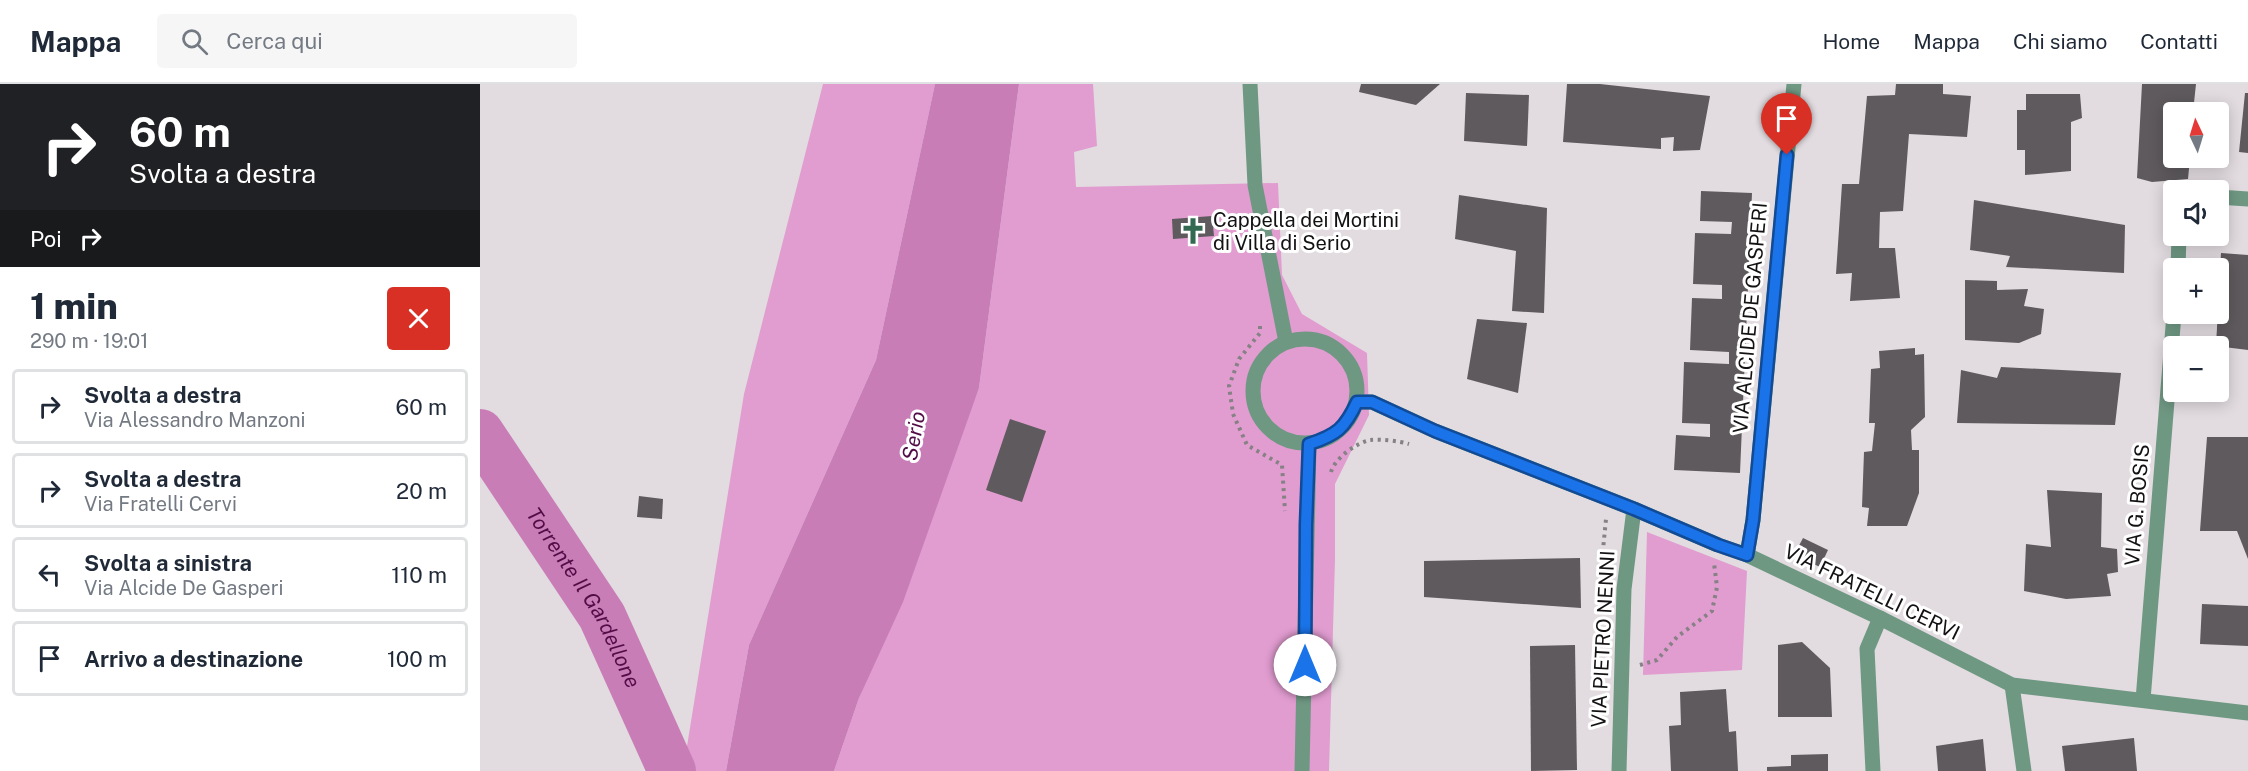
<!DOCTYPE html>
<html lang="it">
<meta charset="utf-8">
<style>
:root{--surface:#fff;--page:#f6f6f7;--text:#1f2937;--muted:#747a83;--line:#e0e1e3}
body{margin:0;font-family:"Public Sans",sans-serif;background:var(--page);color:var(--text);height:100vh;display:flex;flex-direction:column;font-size:22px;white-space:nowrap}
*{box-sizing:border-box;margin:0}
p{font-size:20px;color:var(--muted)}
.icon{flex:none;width:33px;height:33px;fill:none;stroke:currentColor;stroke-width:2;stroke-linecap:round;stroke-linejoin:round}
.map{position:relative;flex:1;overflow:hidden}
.sheet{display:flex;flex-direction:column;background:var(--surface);width:480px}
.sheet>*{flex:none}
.guide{background:#202124;color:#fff;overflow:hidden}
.needle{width:39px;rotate:356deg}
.fabs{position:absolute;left:1683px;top:18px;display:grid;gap:12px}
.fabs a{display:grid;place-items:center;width:66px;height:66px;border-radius:6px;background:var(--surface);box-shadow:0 3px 15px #0003;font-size:30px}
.pin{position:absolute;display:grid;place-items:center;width:51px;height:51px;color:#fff;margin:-62px -26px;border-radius:50% 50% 50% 0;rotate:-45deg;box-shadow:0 0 6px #0007}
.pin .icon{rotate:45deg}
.me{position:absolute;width:66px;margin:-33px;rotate:0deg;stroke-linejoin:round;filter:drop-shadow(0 0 4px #0008)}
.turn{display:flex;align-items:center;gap:21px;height:126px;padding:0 30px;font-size:27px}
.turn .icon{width:78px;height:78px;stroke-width:2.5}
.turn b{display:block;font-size:42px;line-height:51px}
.then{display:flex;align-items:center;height:57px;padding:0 30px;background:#0003;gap:12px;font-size:22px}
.round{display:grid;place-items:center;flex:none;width:63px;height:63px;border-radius:6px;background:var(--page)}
.headline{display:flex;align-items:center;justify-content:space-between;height:102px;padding:0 30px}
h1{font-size:36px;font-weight:800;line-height:45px}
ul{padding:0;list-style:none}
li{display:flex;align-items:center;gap:18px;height:75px;margin:0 12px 9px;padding:0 18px;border:3px solid var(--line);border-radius:6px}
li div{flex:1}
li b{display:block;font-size:22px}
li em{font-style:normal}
header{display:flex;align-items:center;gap:36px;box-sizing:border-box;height:84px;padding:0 30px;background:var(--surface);border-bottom:2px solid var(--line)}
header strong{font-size:28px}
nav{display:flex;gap:33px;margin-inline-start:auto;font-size:21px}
.search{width:420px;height:54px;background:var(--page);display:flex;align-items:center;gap:15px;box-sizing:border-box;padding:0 21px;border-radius:6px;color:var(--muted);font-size:22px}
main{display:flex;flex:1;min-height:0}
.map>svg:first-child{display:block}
.green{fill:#e19cd0}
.water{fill:#c97db7}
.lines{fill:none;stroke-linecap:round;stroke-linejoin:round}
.river{stroke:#c97db7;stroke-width:48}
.building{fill:#5e5a5d}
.path{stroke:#858184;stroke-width:4;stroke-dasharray:3 4.5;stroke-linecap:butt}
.minor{stroke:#6f9883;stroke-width:15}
.tertiary{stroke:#6f9883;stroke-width:15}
.route-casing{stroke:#114b97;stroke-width:15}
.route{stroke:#1a73e8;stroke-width:10}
.labels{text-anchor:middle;stroke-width:6;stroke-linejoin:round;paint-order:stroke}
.poi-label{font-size:20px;fill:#131113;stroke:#fff;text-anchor:start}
.street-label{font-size:20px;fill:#131113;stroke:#fff}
.water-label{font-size:21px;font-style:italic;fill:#520d47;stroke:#fff}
</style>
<header>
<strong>Mappa</strong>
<div class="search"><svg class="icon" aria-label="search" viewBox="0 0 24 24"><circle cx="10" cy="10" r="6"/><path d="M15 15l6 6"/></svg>Cerca qui</div>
<nav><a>Home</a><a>Mappa</a><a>Chi siamo</a><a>Contatti</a></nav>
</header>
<main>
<section class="sheet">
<div class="guide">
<div class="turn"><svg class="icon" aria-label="right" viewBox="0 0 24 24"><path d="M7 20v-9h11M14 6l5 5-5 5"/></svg><div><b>60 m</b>Svolta a destra</div></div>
<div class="then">Poi<svg class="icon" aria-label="right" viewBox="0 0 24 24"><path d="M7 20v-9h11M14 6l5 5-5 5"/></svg></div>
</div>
<div class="headline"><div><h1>1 min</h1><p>290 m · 19:01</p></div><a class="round" style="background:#d93025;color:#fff"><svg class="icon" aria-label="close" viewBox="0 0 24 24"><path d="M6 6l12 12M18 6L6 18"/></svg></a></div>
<ul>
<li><svg class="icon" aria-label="right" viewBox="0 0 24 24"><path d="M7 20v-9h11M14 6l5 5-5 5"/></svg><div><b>Svolta a destra</b><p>Via Alessandro Manzoni</p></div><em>60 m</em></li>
<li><svg class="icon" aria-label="right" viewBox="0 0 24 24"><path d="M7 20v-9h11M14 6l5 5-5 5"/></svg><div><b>Svolta a destra</b><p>Via Fratelli Cervi</p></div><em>20 m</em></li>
<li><svg class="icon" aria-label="left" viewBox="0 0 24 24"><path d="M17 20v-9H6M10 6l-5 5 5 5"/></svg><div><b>Svolta a sinistra</b><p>Via Alcide De Gasperi</p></div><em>110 m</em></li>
<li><svg class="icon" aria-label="arrive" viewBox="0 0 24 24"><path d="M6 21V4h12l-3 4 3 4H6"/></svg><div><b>Arrivo a destinazione</b></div><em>100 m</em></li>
</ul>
</section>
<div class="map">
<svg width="1768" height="687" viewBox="0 0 1768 687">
<rect width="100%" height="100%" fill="#e2dce0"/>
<!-- green -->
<g class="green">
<polygon points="343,0 455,0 396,276 269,561 246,687 203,687 264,310"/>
<polygon points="539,0 613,0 617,62 594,68 596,103 798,99 802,191 822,230 887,269 889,331 855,400 855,475 849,687 354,687 379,614 499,304"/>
<polygon points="1167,448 1267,487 1262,586 1163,591"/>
</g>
<!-- water -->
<polygon class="water" points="455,0 539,0 499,304 423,518 379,614 354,687 246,687 269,561 396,276"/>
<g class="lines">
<!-- river -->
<path class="river" id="s1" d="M0 349 122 532 192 687"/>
</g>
<!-- building -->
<g class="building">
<polygon points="881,0 960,0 936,21 879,8"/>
<polygon points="1087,0 1120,0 1230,12 1220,66 1193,67 1194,53 1181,54 1181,65 1083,58"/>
<polygon points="1416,0 1463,0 1463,10 1491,12 1487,53 1429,50 1423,127 1400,128 1399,164 1415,164 1420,214 1370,217 1372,189 1356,190 1362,100 1379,100 1387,12 1415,11"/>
<polygon points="1662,0 1716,0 1713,28 1694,28 1694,74 1710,74 1708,95 1672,98 1657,94"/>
<polygon points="986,9 1049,11 1047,62 984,57"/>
<polygon points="1765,9 1768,9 1768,69 1759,68"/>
<polygon points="1546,10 1600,10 1602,34 1591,38 1591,87 1545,91 1545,66 1537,66 1537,26 1546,26"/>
<polygon points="1221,107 1272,109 1260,389 1194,386 1196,351 1230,353 1230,340 1202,339 1204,278 1249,280 1249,268 1210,266 1212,214 1242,215 1242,201 1213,200 1215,149 1251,150 1252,138 1220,137"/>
<polygon points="979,111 1067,124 1064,229 1032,227 1036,167 975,155"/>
<polygon points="1494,116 1645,141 1644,189 1526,183 1530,172 1490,166"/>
<polygon points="732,132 734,152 693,155 692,135"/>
<polygon points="1741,169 1768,171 1768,266 1736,262"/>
<polygon points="1485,196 1517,197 1517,206 1548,205 1544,222 1564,225 1561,250 1539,259 1485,256"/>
<polygon points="997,235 1047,239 1038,309 987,295"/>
<polygon points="1435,264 1435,271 1444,270 1445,333 1431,346 1432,366 1439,366 1439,409 1427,442 1387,442 1389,424 1382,423 1384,368 1392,367 1395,339 1389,339 1391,285 1400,284 1399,267"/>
<polygon points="1521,283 1641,289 1635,341 1477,339 1481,286 1517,294"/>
<polygon points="530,335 566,347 542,418 506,406"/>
<polygon points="1727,353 1768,353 1768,475 1757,447 1720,447"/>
<polygon points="1567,406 1622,409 1621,463 1637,465 1638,488 1627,490 1631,512 1586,515 1544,507 1546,460 1571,463"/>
<polygon points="159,412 183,415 182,435 157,433"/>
<polygon points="1323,454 1348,466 1340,483 1314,471"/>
<polygon points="1100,474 1101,524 944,513 944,477"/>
<polygon points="1722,520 1768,522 1768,562 1720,560"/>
<polygon points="1322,558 1350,584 1352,633 1298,633 1298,561"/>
<polygon points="1095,561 1097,686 1051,687 1050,562"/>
<polygon points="1246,605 1249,648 1256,647 1258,687 1191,687 1189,642 1201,641 1200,608"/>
<polygon points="1654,654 1657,687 1585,687 1582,662"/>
<polygon points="1503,655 1506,687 1458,687 1456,662"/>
<polygon points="1348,670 1348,687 1287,687 1287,683 1311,682 1311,671"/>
</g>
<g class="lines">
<!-- path -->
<g class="path">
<polyline points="733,142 762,140"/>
<polyline points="780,242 780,249 759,275 749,302 753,330 767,361 802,381 805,427"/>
<path d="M851 388C855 374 876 359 890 356 901 355 919 357 929 360"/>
<polyline points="1125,489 1121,486 1126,435"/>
<polyline points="1160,581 1177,576 1197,553 1232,527 1237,503 1234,479"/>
</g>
<!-- minor -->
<g class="minor">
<polyline points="1738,113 1768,115"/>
<polyline points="1698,184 1699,152"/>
<polyline points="877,318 892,318 955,347 1154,425 1238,461 1267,471 1400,534 1532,601 1768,629"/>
<polyline points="1267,471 1273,436 1314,0"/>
<polyline points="1532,601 1544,687"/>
<polyline points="1663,616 1694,230"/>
<polyline points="1139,687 1144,505 1154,425"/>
<polyline points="1393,687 1387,565 1400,534"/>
</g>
<!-- tertiary -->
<g class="tertiary">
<polyline points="770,0 775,101 806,258"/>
<circle cx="825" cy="307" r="52"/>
<polyline points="822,687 829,360"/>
</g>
</g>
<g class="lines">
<defs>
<path id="route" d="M825 581 826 441 829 360C857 351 865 344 877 318H892L955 347 1154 425 1238 461 1267 471 1273 436 1307 71"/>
</defs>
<!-- route casing -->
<use href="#route" class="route-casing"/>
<!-- route -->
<use href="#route" class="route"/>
</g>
<!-- icons -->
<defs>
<symbol id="church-bare" viewBox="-9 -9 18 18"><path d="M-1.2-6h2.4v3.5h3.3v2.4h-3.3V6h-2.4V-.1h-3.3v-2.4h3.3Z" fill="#326950" stroke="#fff" stroke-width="2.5" paint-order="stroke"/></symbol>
</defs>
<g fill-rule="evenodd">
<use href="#church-bare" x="694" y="128" width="38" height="38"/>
</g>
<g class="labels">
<!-- poi labels -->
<g class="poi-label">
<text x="733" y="143">Cappella dei Mortini<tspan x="733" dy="23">di Villa di Serio</tspan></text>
</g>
<!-- street labels -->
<g class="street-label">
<text transform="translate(1270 234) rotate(-85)" y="7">VIA ALCIDE DE GASPERI</text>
<text transform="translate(1657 421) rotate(-85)" y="7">VIA G. BOSIS</text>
<text transform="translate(1392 508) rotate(26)" y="7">VIA FRATELLI CERVI</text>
<text transform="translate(1123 555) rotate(-87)" y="7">VIA PIETRO NENNI</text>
</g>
<!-- water labels -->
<g class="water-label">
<text transform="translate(434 352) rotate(-80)" y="7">Serio</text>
<text dy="7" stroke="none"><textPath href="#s1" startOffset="195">Torrente Il Gardellone</textPath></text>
</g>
</g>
</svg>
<div class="fabs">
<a><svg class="needle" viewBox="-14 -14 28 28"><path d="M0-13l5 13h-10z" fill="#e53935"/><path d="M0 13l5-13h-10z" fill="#747a83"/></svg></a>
<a><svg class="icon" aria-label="sound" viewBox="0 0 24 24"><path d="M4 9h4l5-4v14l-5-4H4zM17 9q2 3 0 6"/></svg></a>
<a>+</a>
<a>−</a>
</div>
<div class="pin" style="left:1307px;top:71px;background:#d93025"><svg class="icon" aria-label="arrive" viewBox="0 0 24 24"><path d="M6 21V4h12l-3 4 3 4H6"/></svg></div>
<svg class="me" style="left:825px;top:581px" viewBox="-20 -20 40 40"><circle r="19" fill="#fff"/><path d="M0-13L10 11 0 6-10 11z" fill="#1a73e8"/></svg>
</div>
</main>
